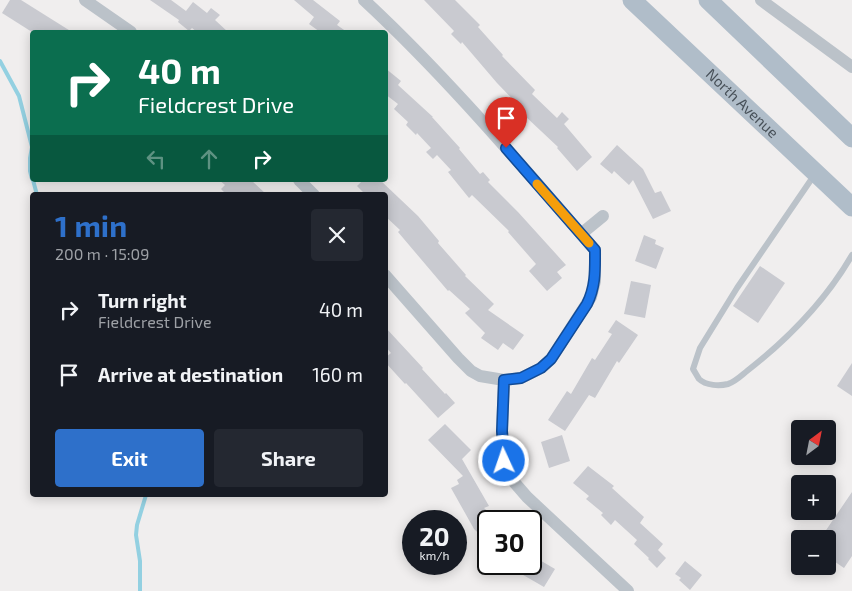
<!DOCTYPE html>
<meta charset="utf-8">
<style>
:root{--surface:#171b24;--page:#242831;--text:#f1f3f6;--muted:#9ea1a6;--accent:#2e70ca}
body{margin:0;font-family:"Exo 2",sans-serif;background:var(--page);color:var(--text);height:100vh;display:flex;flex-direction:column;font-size:19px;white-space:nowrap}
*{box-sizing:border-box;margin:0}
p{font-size:16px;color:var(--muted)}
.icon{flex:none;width:28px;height:28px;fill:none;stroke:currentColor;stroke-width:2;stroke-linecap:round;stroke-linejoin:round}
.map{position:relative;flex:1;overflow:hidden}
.side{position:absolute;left:30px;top:192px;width:358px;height:305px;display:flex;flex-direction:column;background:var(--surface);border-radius:5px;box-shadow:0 2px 12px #0003}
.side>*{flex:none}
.guide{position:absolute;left:30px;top:30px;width:358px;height:152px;border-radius:5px;box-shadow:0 2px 12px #0003;background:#0b6e4f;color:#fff;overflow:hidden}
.needle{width:32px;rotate:32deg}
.controls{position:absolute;left:791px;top:420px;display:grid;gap:10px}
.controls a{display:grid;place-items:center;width:45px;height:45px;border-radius:5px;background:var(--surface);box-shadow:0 2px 12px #0003;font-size:25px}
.speed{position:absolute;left:402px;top:510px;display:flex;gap:10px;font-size:25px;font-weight:700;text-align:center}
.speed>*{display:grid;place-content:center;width:65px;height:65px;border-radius:50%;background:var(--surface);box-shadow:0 2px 12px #0003;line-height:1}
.speed small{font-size:12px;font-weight:400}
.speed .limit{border:2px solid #111;border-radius:8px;background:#fff;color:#111}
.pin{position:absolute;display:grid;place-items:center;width:42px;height:42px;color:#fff;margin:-51px -21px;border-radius:50% 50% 50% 0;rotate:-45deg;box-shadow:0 0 5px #0007}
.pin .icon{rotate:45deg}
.me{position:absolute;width:55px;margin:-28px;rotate:357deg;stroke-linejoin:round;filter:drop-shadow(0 0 4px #0008)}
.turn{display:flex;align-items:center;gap:18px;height:105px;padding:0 25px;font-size:22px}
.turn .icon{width:65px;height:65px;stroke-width:2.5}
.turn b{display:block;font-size:35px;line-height:42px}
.lanes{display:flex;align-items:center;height:48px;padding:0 25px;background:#0003;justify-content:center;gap:25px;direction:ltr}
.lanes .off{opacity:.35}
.round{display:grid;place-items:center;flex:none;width:52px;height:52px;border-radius:5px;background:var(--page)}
.headline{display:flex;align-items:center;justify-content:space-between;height:85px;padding:0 25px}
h1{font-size:30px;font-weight:700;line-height:38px;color:var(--accent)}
.primary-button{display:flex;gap:10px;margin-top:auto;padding:10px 25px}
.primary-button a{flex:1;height:58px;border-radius:5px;background:var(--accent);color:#fff;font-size:20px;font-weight:700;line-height:58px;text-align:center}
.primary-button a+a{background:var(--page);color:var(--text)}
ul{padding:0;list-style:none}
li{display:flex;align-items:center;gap:15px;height:65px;padding:0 25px}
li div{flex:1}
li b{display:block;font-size:19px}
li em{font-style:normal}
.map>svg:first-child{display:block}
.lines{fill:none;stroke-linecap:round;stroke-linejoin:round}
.stream{stroke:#93d0e1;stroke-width:4}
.building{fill:#c9cad0}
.service{stroke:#bbc2c9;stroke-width:6}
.minor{stroke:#bbc2c9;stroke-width:12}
.primary{stroke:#b0bdc9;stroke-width:19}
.route-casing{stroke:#114b97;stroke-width:12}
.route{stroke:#1a73e8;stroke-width:9}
.slow{stroke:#f59e0b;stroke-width:9}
.labels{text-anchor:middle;stroke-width:4;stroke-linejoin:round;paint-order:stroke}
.street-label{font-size:15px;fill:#485159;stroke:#fff}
</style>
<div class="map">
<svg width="852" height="591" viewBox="0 0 852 591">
<rect width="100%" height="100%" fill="#f0eeee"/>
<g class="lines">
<!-- stream -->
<g class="stream">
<polyline points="0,61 19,96 32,147 30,158 30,171 32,179"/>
<polyline points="33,180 37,195"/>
<polyline points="140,591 140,561 136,535 137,525 146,495"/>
</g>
</g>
<!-- building -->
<g class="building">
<polygon points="10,0 21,0 72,32 32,32 2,13"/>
<polygon points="150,0 171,0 186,11 193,2 207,13 211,8 220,15 215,20 228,32 197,32 192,28 189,31 178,22 179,20"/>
<polygon points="294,0 313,0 340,21 337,25 347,32 320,32 309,24 314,17"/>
<polygon points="424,0 455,0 480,25 478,27 503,55 502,56 535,90 532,94 557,118 562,112 569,119 564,124 592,157 577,171 557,148 558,147 525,116 527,114 497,83 462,42 461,44 451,34 454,31"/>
<polygon points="385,68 401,81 398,85 433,117 432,117 460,148 459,149 480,174 483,172 490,180 488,182 518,212 566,265 557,272 562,278 547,291 529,271 536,264 508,232 509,231 472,195 469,198 448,172 451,170 437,155 433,159 426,152 431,148 417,133 416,135 406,125 408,122 394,109 398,104 385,94"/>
<polygon points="617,145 643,169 655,193 661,191 671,211 653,219 633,180 629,185 614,171 612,174 600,164"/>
<polygon points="219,180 251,180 267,195 227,195 221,189 225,185"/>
<polygon points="363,180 380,180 418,216 439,241 438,243 466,275 465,276 494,304 488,310 524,335 513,350 503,343 498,350 481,338 485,333 465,313 470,309 449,290 448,291 398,232 400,230 385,216 385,195 366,195 357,186"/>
<polygon points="644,235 656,240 655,244 664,248 656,269 635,261"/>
<polygon points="760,266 785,283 758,323 733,306"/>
<polygon points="631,281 651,285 645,318 624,314"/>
<polygon points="616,320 638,335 619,363 617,361 595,398 589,395 565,431 548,420 567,391 571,394 592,358 595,360 612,334 608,332"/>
<polygon points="385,327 423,368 422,369 445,394 446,393 455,403 438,418 406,383 405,384 385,362 385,358 391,353 385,346"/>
<polygon points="852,363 852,396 837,386"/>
<polygon points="445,424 471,450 462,459 489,506 484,508 498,521 489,521 489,543 474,529 451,488 459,484 457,480 463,476 428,440"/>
<polygon points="562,435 570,461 549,468 541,442"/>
<polygon points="588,466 614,486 612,488 644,517 640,523 663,544 658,550 666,558 657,568 648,559 649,558 634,544 637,540 615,520 611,525 601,515 603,513 586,499 589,496 573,483"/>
<polygon points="852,492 852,556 844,568 828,557 828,539 820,539"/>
<polygon points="531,555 555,569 544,587 518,572 523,564 531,564"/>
<polygon points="685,561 702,575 690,590 679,580 681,578 675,574"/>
</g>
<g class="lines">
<!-- service -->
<path class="service" d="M815 174 737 288 700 348 693 369C695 372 697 376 699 379 706 386 720 386 728 384 735 382 742 375 747 371 788 339 826 300 852 255"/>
<!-- minor -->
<g class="minor">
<polyline points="85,0 131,32"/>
<path d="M364 0C447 77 520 164 595 250V281L591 297 551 359 541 368 521 378 504 380 480 376 471 371 458 358 385 275"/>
<polyline points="761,0 852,67"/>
<polyline points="299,180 314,195"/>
<polyline points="581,234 603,216"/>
<polyline points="504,380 502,431 504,461 514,482 527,497 628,591"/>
</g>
<!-- primary -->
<g class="primary">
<path id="s1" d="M632 0 852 207"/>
<polyline points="708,0 852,138"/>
</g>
</g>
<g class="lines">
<defs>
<path id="route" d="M504 461 502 431 504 380 521 378 541 368 551 359 587 304C596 286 595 269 595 250L506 148"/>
</defs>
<!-- route casing -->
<use href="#route" class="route-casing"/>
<!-- route -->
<use href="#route" class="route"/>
<!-- slow -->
<polyline class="slow" points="537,184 589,243"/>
</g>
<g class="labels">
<!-- street labels -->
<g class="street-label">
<text dy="5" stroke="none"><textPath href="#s1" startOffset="151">North Avenue</textPath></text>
</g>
</g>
</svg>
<div class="controls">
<a><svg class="needle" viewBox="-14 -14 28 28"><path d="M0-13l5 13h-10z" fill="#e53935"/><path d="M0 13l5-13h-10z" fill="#9ea1a6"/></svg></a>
<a>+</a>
<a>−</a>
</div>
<div class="speed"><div>20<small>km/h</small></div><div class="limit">30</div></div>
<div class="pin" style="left:506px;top:148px;background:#d93025"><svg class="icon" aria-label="arrive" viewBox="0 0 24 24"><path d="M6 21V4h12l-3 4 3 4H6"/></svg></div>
<svg class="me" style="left:504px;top:461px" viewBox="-20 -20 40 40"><circle r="17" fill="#1a73e8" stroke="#fff" stroke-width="3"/><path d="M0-11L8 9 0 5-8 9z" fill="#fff"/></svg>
<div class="guide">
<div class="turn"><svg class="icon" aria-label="right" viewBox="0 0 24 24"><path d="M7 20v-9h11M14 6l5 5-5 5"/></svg><div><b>40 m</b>Fieldcrest Drive</div></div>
<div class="lanes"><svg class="icon off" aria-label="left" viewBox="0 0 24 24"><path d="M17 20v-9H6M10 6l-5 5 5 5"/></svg><svg class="icon off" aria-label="ahead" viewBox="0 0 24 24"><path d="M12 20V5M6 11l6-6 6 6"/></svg><svg class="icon" aria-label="right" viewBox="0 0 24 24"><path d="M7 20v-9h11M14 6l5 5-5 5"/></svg></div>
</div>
<section class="side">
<div class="headline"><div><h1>1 min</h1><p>200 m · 15:09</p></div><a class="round"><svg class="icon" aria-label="close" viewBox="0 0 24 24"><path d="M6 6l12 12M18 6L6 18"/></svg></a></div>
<ul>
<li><svg class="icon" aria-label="right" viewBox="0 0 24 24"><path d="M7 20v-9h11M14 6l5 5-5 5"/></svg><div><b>Turn right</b><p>Fieldcrest Drive</p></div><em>40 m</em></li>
<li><svg class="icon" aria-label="arrive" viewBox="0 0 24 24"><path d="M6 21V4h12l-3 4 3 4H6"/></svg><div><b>Arrive at destination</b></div><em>160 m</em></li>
</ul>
<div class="primary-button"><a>Exit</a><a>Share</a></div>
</section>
</div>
